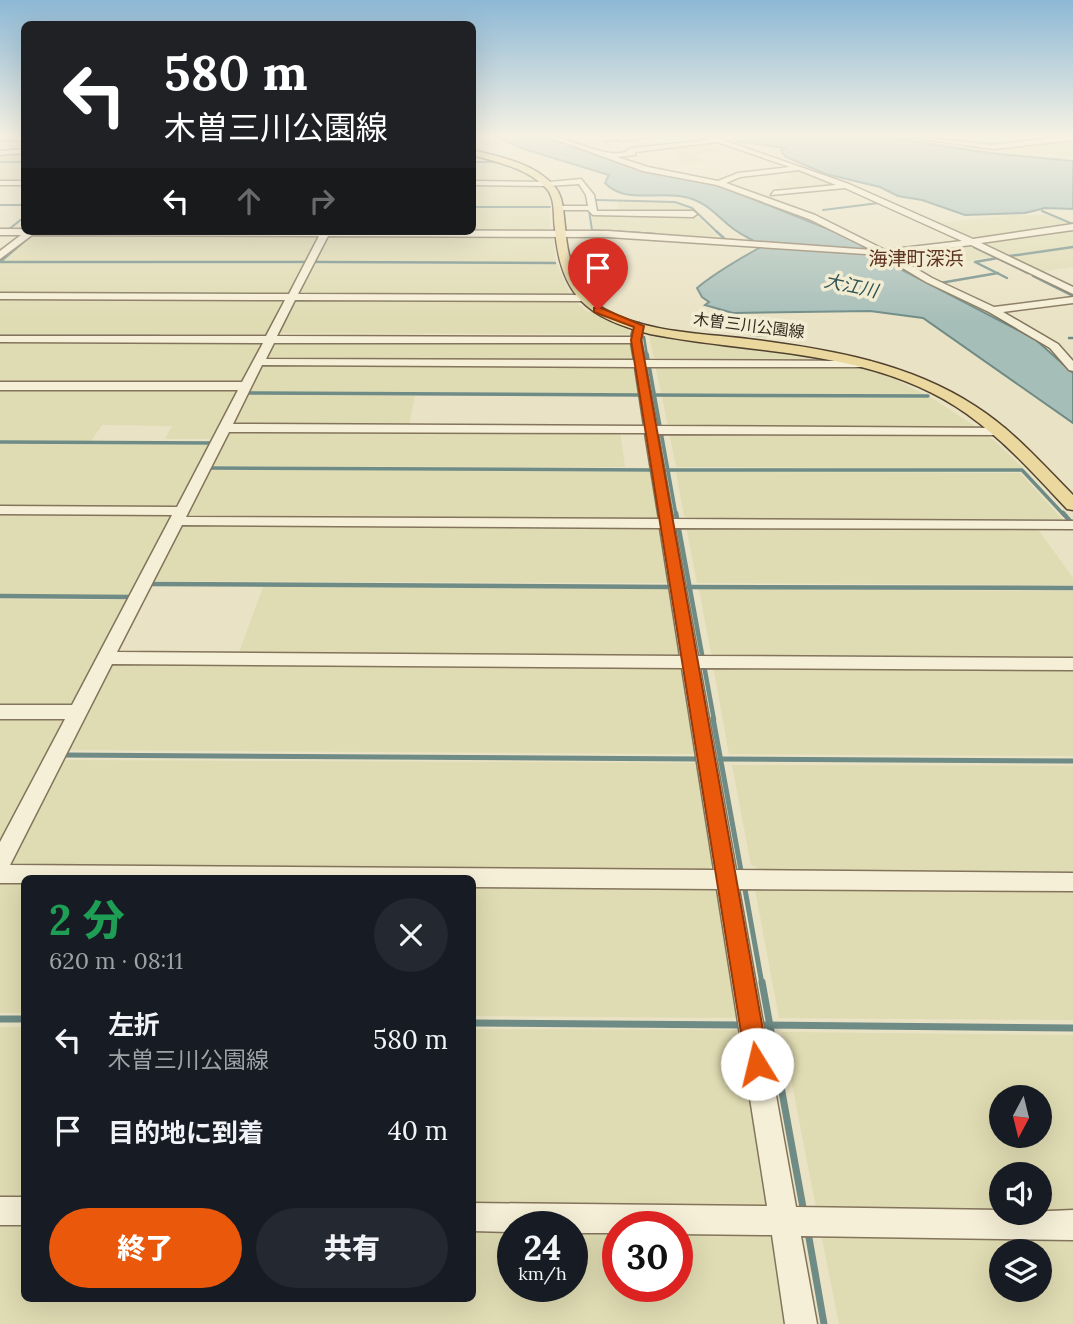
<!DOCTYPE html>
<html lang="ja">
<meta charset="utf-8">
<style>
:root{--surface:#171b24;--page:#242831;--text:#f1f3f6;--muted:#9ea1a6;--accent:#ea580c}
body{margin:0;font-family:Lora,"Noto Sans JP",serif;background:var(--page);color:var(--text);height:100vh;display:flex;flex-direction:column;font-size:26px;white-space:nowrap}
*{box-sizing:border-box;margin:0}
p{font-size:23px;color:var(--muted)}
.icon{flex:none;width:38px;height:38px;fill:none;stroke:currentColor;stroke-width:2;stroke-linecap:round;stroke-linejoin:round}
.map{position:relative;flex:1;overflow:hidden}
.side{position:absolute;left:21px;top:875px;width:455px;height:427px;display:flex;flex-direction:column;background:var(--surface);border-radius:10px;box-shadow:0 7px 28px #0002}
.side>*{flex:none}
.top-card{position:absolute;left:21px;top:21px;width:455px;height:214px;border-radius:10px;box-shadow:0 7px 28px #0002;background:#202124;color:#fff;overflow:hidden}
.needle{width:46px;rotate:187deg}
.buttons{position:absolute;left:989px;top:1085px;display:grid;gap:14px}
.buttons a{display:grid;place-items:center;width:63px;height:63px;border-radius:50%;background:var(--surface);box-shadow:0 7px 28px #0002;font-size:35px}
.speed{position:absolute;left:497px;top:1211px;display:flex;gap:14px;font-size:35px;font-weight:700;text-align:center}
.speed>*{display:grid;place-content:center;width:91px;height:91px;border-radius:50%;background:var(--surface);box-shadow:0 7px 28px #0002;line-height:1}
.speed small{font-size:18px;font-weight:400}
.speed .limit{border:10px solid #d22;background:#fff;color:#111}
.pin{position:absolute;display:grid;place-items:center;width:60px;height:60px;color:#fff;margin:-72px -30px;border-radius:50% 50% 50% 0;rotate:-45deg;box-shadow:0 0 7px #0007}
.pin .icon{rotate:45deg}
.me{position:absolute;width:77px;margin:-38px;rotate:351deg;stroke-linejoin:round;filter:drop-shadow(0 0 5px #0008)}
.turn{display:flex;align-items:center;gap:24px;height:147px;padding:0 28px;font-size:32px}
.turn .icon{width:91px;height:91px;stroke-width:2.5}
.turn b{display:block;font-size:49px;line-height:60px}
.lanes{display:flex;align-items:center;height:66px;padding:0 28px;background:#0003;justify-content:center;gap:35px;direction:ltr}
.lanes .off{opacity:.35}
.round{display:grid;place-items:center;flex:none;width:74px;height:74px;border-radius:37px;background:var(--page)}
.overview{display:flex;align-items:center;justify-content:space-between;height:119px;padding:0 28px}
h1{font-size:42px;font-weight:800;line-height:52px;color:#1e9e55}
.primary-button{display:flex;gap:14px;margin-top:auto;padding:14px 28px}
.primary-button a{flex:1;height:80px;border-radius:42px;background:var(--accent);color:#fff;font-size:28px;font-weight:800;line-height:80px;text-align:center}
.primary-button a+a{background:var(--page);color:var(--text)}
ul{padding:0;list-style:none}
li{display:flex;align-items:center;gap:21px;height:91px;padding:0 28px}
li div{flex:1}
li b{display:block;font-size:26px}
li em{font-style:normal}
.map>svg:first-child{display:block}
.farmland{fill:#dfdbb2;fill-rule:evenodd}
.water{fill:#a6beb8;stroke:#6e8b86;stroke-width:2}
.lines{fill:none;stroke-linecap:round;stroke-linejoin:round}
.stream-far5{stroke:#6e8b86;stroke-width:2}
.stream-far4{stroke:#6e8b86;stroke-width:2.5}
.stream-far3{stroke:#6e8b86;stroke-width:3.5}
.stream-far2{stroke:#6e8b86;stroke-width:4.5}
.stream-far1{stroke:#6e8b86;stroke-width:5}
.stream{stroke:#6e8b86;stroke-width:7}
.minor-casing{stroke:#83745c;stroke-width:3}
.major-casing{stroke:#524230;stroke-width:3}
.minor{fill:#f6efd7;fill-rule:evenodd}
.major{fill:#ebd89f;fill-rule:evenodd}
.route{fill:#ea580c;stroke:#983908;stroke-width:2}
.labels{text-anchor:middle;stroke-width:7;stroke-linejoin:round;paint-order:stroke}
.far-street-label{font-size:16px;fill:#352b1f;stroke:#f2ecd3}
.far-water-label{font-size:18px;font-style:italic;fill:#2f5353;stroke:#f2ecd3}
.far-quarter-label{font-size:19px;fill:#5e3322;stroke:#f2ecd3}
</style>
<div class="map">
<svg width="1073" height="1324" viewBox="0 0 1073 1324">
<rect width="100%" height="100%" fill="#eae2c4"/>
<!-- farmland -->
<g class="farmland">
<polygon points="910,136 1073,136 1073,138 991,147"/>
<polygon points="1068,140 1073,141 1073,157 1063,158 1047,153 1011,154 995,148"/>
<polygon points="707,143 722,151 694,154 705,161 694,163 685,164 676,160 680,159 675,156 681,155 673,150 678,149 673,146"/>
<polygon points="24,155 24,182 0,182 0,156"/>
<polygon points="473,163 498,163 520,171 538,182 473,182"/>
<polygon points="796,169 811,176 839,186 793,192 778,187 776,181 793,178 782,170"/>
<polygon points="473,183 542,186 549,198 549,206 473,206"/>
<polygon points="618,200 674,202 691,209 694,213 618,212"/>
<polygon points="473,207 549,208 551,228 537,232 472,231"/>
<polygon points="591,214 695,214 718,237 594,230"/>
<polygon points="1012,215 1049,215 1073,225 984,238 967,236 940,223"/>
<polygon points="1073,228 1073,246 1007,256 986,245 987,241"/>
<polygon points="36,233 320,234 308,262 2,261"/>
<polygon points="327,235 542,235 553,238 556,262 314,262"/>
<polygon points="942,247 947,249 970,247 992,257 954,263 930,250"/>
<polygon points="1073,247 1073,267 1041,272 1009,257"/>
<polygon points="0,263 307,264 291,295 0,295"/>
<polygon points="313,264 557,264 570,296 297,294"/>
<polygon points="0,297 287,298 271,334 0,334"/>
<polygon points="295,299 572,299 586,311 629,330 630,334 276,333"/>
<polygon points="649,336 781,351 830,359 654,358"/>
<polygon points="0,340 266,340 244,384 0,384"/>
<polygon points="273,340 631,341 634,360 630,362 264,360"/>
<polygon points="263,364 635,365 639,393 249,392"/>
<polygon points="655,365 860,366 893,378 924,394 661,393"/>
<polygon points="0,387 240,388 212,439 165,439 172,426 102,425 91,441 0,441"/>
<polygon points="246,395 415,396 409,426 231,424"/>
<polygon points="662,396 932,398 976,427 668,427"/>
<polygon points="228,431 620,431 625,467 210,466"/>
<polygon points="669,432 984,433 996,442 1023,468 676,467"/>
<polygon points="0,444 211,445 179,503 166,508 0,507"/>
<polygon points="208,470 653,472 660,517 655,519 185,515"/>
<polygon points="676,472 1020,473 1064,521 693,520 684,516"/>
<polygon points="0,513 172,514 175,516 133,595 0,594"/>
<polygon points="188,524 659,526 669,583 152,581 182,525"/>
<polygon points="686,526 1037,528 1073,578 1073,585 697,583"/>
<polygon points="263,587 670,589 681,653 674,658 238,655"/>
<polygon points="699,589 1073,591 1073,660 724,659 711,654"/>
<polygon points="0,599 130,600 75,704 69,707 0,707"/>
<polygon points="112,663 680,666 685,670 698,754 67,750"/>
<polygon points="713,666 1073,669 1073,756 729,754"/>
<polygon points="0,716 65,716 70,720 0,853"/>
<polygon points="61,760 698,763 713,863 707,871 7,866"/>
<polygon points="732,765 1073,766 1073,874 765,872 751,865"/>
<polygon points="5,879 24,879 24,1013 0,1013 0,882"/>
<polygon points="473,882 717,884 739,1018 473,1016"/>
<polygon points="754,884 1073,887 1073,1020 779,1018"/>
<rect x="0" y="1027" width="24" height="177"/>
<polygon points="473,1029 741,1030 770,1197 761,1209 473,1207"/>
<path d="M782 1032 1073 1035V1211L1040 1210V1174H1001V1210L816 1208ZM1001 1097H1040V1136H1001Z"/>
<polygon points="0,1221 24,1221 24,1298 472,1298 473,1226 513,1227 513,1286 572,1286 572,1227 618,1228 618,1286 677,1286 677,1228 769,1229 777,1239 790,1324 0,1324"/>
<path d="M826 1228 1073 1231V1324H839L822 1239ZM1001 1251H1040V1290H1001Z"/>
</g>
<!-- water -->
<g class="water">
<path d="M494 136H543L641 170 720 186 853 239 875 256 1035 339 1073 373V423L923 318 870 311 733 313 705 305 709 302 702 297 697 288C716 272 741 258 759 248V244C751 239 742 235 735 230 717 217 708 202 685 197 660 191 624 204 605 183L609 175 524 149Z"/>
<polygon points="734,136 881,136 989,153 1073,161 1073,209 1045,208 1025,213 965,215 922,200 898,196 880,187 826,174 786,157 781,151 785,148 736,141"/>
<polygon points="796,322 804,338 751,335 746,325"/>
</g>
<g class="lines">
<!-- stream-far5 -->
<g class="stream-far5">
<polyline points="696,136 710,141"/>
<polyline points="639,138 657,136"/>
<polyline points="604,142 624,140"/>
<polyline points="715,142 739,149"/>
<polyline points="0,162 24,162"/>
<polyline points="472,162 495,162"/>
<polyline points="597,200 675,202 692,208 718,233"/>
<polyline points="0,205 24,205"/>
<polyline points="472,207 550,207"/>
<polyline points="589,210 592,230 636,233"/>
<polyline points="823,210 879,203"/>
<polyline points="1042,211 1073,224"/>
<polyline points="8,230 23,218"/>
</g>
<!-- stream-far4 -->
<g class="stream-far4">
<polyline points="608,231 655,234"/>
<polyline points="716,231 726,240"/>
<polyline points="34,233 0,262 306,262"/>
<polyline points="974,247 1028,273"/>
<polyline points="1010,256 1073,247"/>
<polyline points="998,258 975,262 1007,278"/>
<polyline points="315,262 555,263"/>
<polyline points="1033,276 1073,296"/>
<polyline points="940,283 998,273"/>
<polyline points="0,336 159,336"/>
<polyline points="637,337 644,337 647,356"/>
<polyline points="1069,338 1073,338"/>
</g>
<!-- stream-far3 -->
<g class="stream-far3">
<polyline points="647,354 676,515"/>
<polyline points="247,393 641,395"/>
<polyline points="654,395 928,396"/>
<polyline points="0,442 212,443"/>
<polyline points="209,468 653,470"/>
<polyline points="666,470 1022,470 1064,515"/>
</g>
<!-- stream-far2 -->
<g class="stream-far2">
<polyline points="676,513 714,720"/>
<polyline points="1063,513 1070,521"/>
<polyline points="150,584 672,587"/>
<polyline points="689,587 1073,588"/>
<polyline points="0,596 130,597"/>
</g>
<!-- stream-far1 -->
<g class="stream-far1">
<polyline points="713,718 742,876"/>
<polyline points="63,755 699,759"/>
<polyline points="720,759 1073,761"/>
<polyline points="744,884 762,984"/>
</g>
<!-- stream -->
<g class="stream">
<polyline points="762,982 804,1213"/>
<polyline points="0,1019 24,1019"/>
<polyline points="472,1023 741,1025"/>
<polyline points="761,1025 1073,1028"/>
<polyline points="808,1232 824,1324"/>
</g>
<defs>
<g id="minor">
<rect x="0" y="136" width="24" height="4"/>
<path d="M546 136C569 136 615 165 631 148L709 140 701 136H712L849 184 973 239 1073 224V230L981 243 1073 287V294L971 245 893 255 932 278 994 307 1073 297V303L1003 312 1058 344 1073 361V371L1069 370 1050 348 989 312 926 282 881 255 608 237 328 236 298 294 582 295 587 298 582 301 295 300 277 336 631 337 634 326 639 323 644 326 641 340 645 360 870 361 876 364 870 367H646L657 426 1005 428 1006 431 1000 435 658 434 673 519 1073 521V529L675 528 698 656 1073 658V670L700 668 736 870 1073 873V891L739 889 796 1207 1001 1210V1213L1073 1210V1240L801 1236 817 1324H785L772 1235 677 1234V1227H618V1233H572V1227H513V1232L472 1231V1203L767 1206 717 889 472 887V878H24V883H0V842L65 719H0V705H72L172 515 0 514V506L177 507 238 390H0V382H242L263 343 0 342V336H266L285 300 0 299V293L289 294 319 236 32 235 0 259V251L21 235H0V229L608 231 872 250 809 219 717 185 643 171ZM717 142 790 167 738 173 718 181 648 167 617 157 635 155V152ZM799 170 836 185 774 191 771 195 845 188 962 241 885 250 815 215 726 183 740 177ZM274 343H631L634 360 266 359ZM262 365 635 367 644 426 233 424ZM229 432 645 433 659 519 186 517ZM182 525 660 528 680 656 117 652ZM112 664 682 668 714 870 10 865Z"/>
<polygon points="613,136 649,136 649,137 621,141"/>
<polygon points="902,136 993,145 1069,136 1073,136 1073,140 993,149"/>
<polygon points="24,149 24,153 0,155 0,151"/>
<polygon points="581,179 594,195 597,211 693,211 697,214 693,217 593,215 588,210 555,210 558,206 588,206 586,195 579,184 548,186 472,185 472,181 550,182"/>
<rect x="0" y="181" width="24" height="4"/>
<rect x="0" y="1197" width="24" height="28"/>
</g>
<path id="major" d="M472 150C500 157 534 163 554 186 564 197 563 212 565 226 567 256 575 292 604 309 647 333 700 333 748 339 826 349 908 362 975 406 1013 430 1042 464 1073 495V510L1067 509C1035 475 1005 441 967 414 874 348 757 355 650 334 588 318 560 296 555 229 553 215 556 199 546 188 527 168 497 162 472 155Z"/>
</defs>
<!-- minor casing -->
<use href="#minor" class="minor-casing"/>
<!-- major casing -->
<use href="#major" class="major-casing"/>
<!-- minor -->
<use href="#minor" class="minor"/>
<!-- major -->
<use href="#major" class="major"/>
</g>
<!-- sky -->
<linearGradient id="sky" x2="0" y2="1"><stop stop-color="#8db8d5"/><stop offset="0.42" stop-color="#f6f2e4"/><stop offset="1" stop-color="#f6f2e4" stop-opacity="0"/></linearGradient>
<rect width="1073" height="322" fill="url(#sky)"/>
<!-- route -->
<polygon class="route" points="594,308 601,308 644,326 641,340 769,1064 766,1072 757,1076 749,1072 746,1064 631,340 634,327 594,312"/>
<g class="labels">
<!-- far-street labels -->
<g class="far-street-label">
<text transform="translate(749 325) rotate(7)" y="6">木曽三川公園線</text>
</g>
<!-- far-water labels -->
<g class="far-water-label">
<text transform="translate(851 286) rotate(12)" y="6">大江川</text>
</g>
<!-- far-quarter labels -->
<g class="far-quarter-label">
<text x="916" y="265">海津町深浜</text>
</g>
</g>
</svg>
<div class="buttons">
<a><svg class="needle" viewBox="-14 -14 28 28"><path d="M0-13l5 13h-10z" fill="#e53935"/><path d="M0 13l5-13h-10z" fill="#9ea1a6"/></svg></a>
<a><svg class="icon" aria-label="sound" viewBox="0 0 24 24"><path d="M4 9h4l5-4v14l-5-4H4zM17 9q2 3 0 6"/></svg></a>
<a><svg class="icon" aria-label="layers" viewBox="0 0 24 24"><path d="M12 4l9 5-9 5-9-5zM3 14l9 5 9-5"/></svg></a>
</div>
<div class="speed"><div>24<small>km/h</small></div><div class="limit">30</div></div>
<div class="pin" style="left:598px;top:310px;background:#d93025"><svg class="icon" aria-label="arrive" viewBox="0 0 24 24"><path d="M6 21V4h12l-3 4 3 4H6"/></svg></div>
<svg class="me" style="left:757px;top:1064px" viewBox="-20 -20 40 40"><circle r="19" fill="#fff"/><path d="M0-13L10 11 0 6-10 11z" fill="#ea580c"/></svg>
<div class="top-card">
<div class="turn"><svg class="icon" aria-label="left" viewBox="0 0 24 24"><path d="M17 20v-9H6M10 6l-5 5 5 5"/></svg><div><b>580 m</b>木曽三川公園線</div></div>
<div class="lanes"><svg class="icon" aria-label="left" viewBox="0 0 24 24"><path d="M17 20v-9H6M10 6l-5 5 5 5"/></svg><svg class="icon off" aria-label="ahead" viewBox="0 0 24 24"><path d="M12 20V5M6 11l6-6 6 6"/></svg><svg class="icon off" aria-label="right" viewBox="0 0 24 24"><path d="M7 20v-9h11M14 6l5 5-5 5"/></svg></div>
</div>
<section class="side">
<div class="overview"><div><h1>2 分</h1><p>620 m · 08:11</p></div><a class="round"><svg class="icon" aria-label="close" viewBox="0 0 24 24"><path d="M6 6l12 12M18 6L6 18"/></svg></a></div>
<ul>
<li><svg class="icon" aria-label="left" viewBox="0 0 24 24"><path d="M17 20v-9H6M10 6l-5 5 5 5"/></svg><div><b>左折</b><p>木曽三川公園線</p></div><em>580 m</em></li>
<li><svg class="icon" aria-label="arrive" viewBox="0 0 24 24"><path d="M6 21V4h12l-3 4 3 4H6"/></svg><div><b>目的地に到着</b></div><em>40 m</em></li>
</ul>
<div class="primary-button"><a>終了</a><a>共有</a></div>
</section>
</div>
